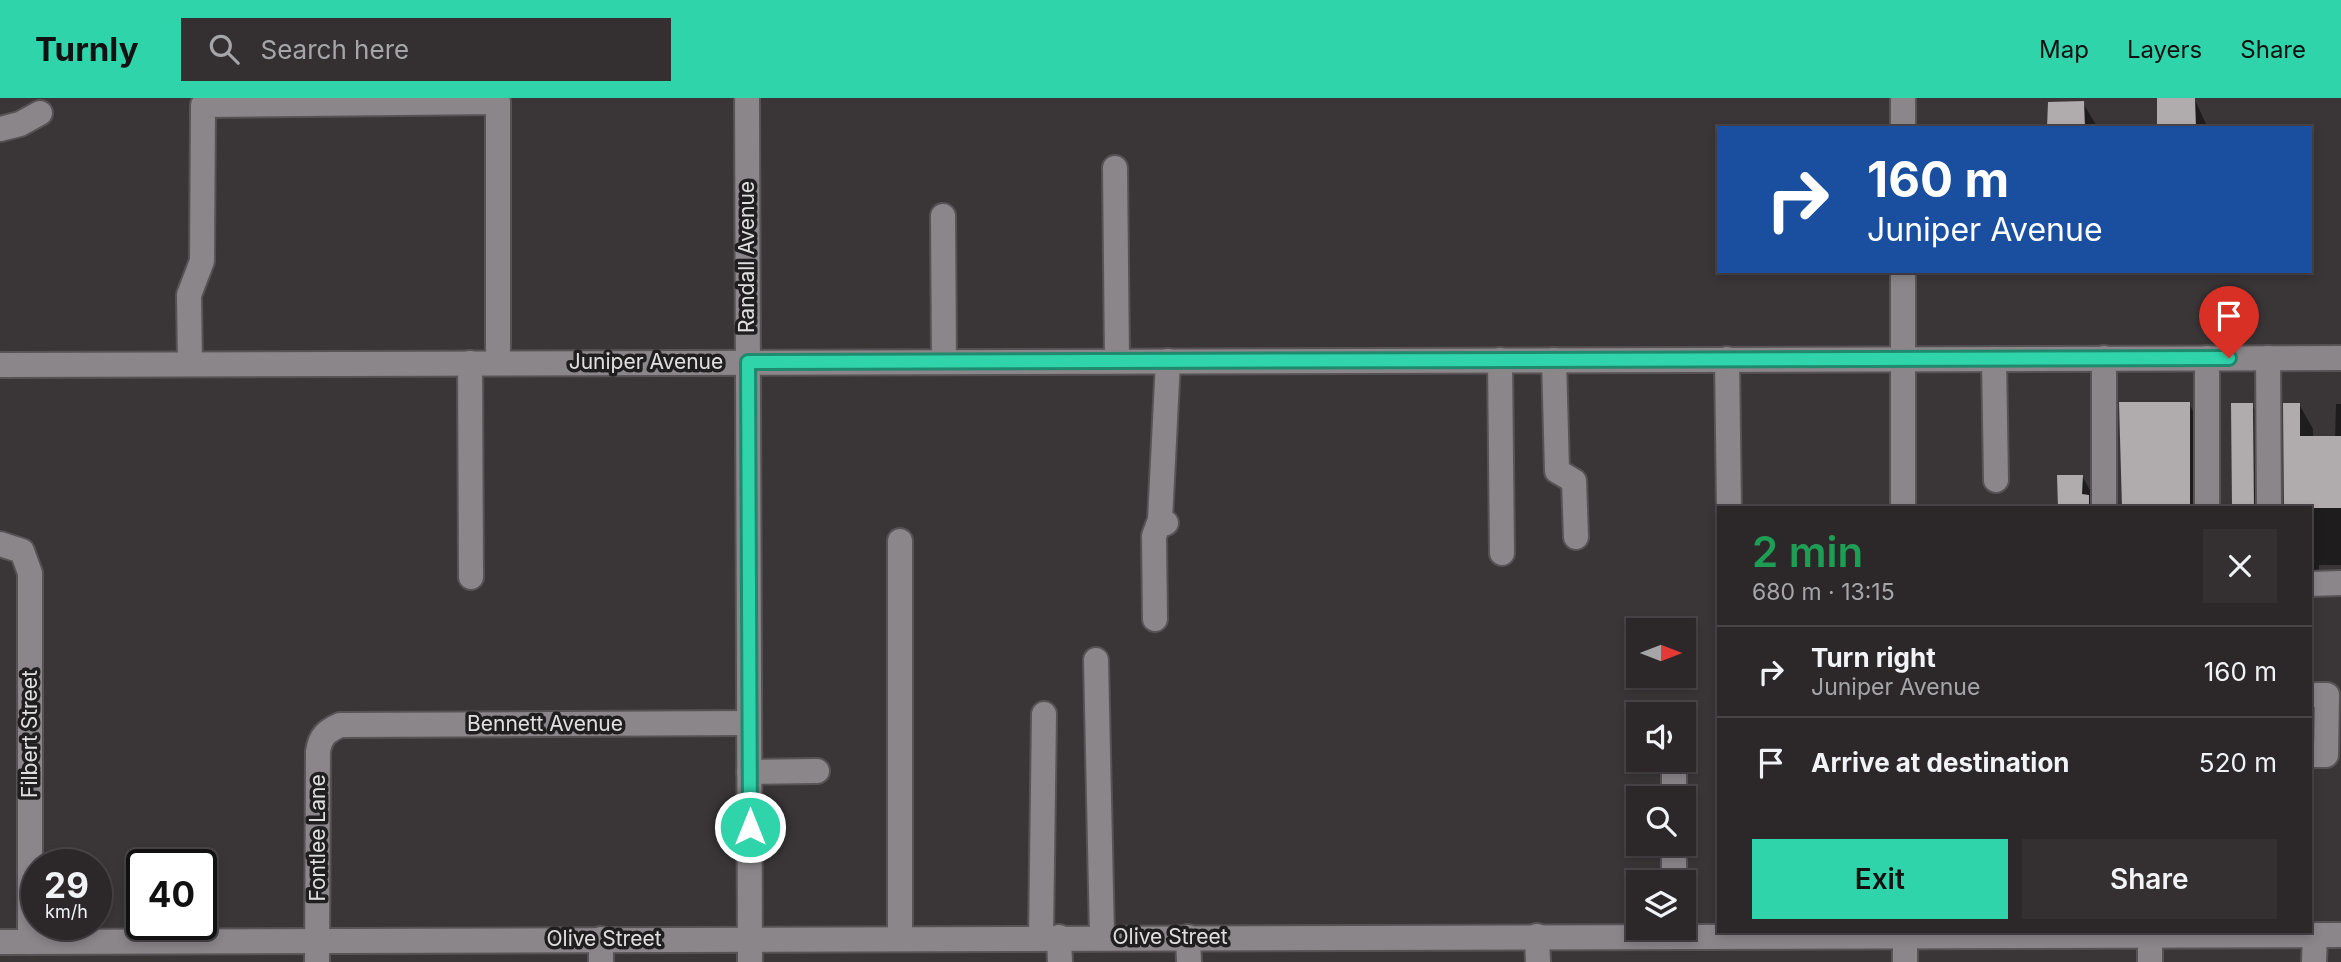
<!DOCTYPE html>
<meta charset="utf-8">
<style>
:root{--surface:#2c282a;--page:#343032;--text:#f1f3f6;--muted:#a6a6a8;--line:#484447;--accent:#30d4aa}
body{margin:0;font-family:Inter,sans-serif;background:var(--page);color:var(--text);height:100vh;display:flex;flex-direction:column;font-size:26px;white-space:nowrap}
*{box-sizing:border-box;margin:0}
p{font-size:23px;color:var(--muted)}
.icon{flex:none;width:38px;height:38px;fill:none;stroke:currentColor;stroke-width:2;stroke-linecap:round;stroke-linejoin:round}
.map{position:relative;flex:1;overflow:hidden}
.sheet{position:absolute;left:1717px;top:408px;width:595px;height:427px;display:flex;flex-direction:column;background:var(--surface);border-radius:0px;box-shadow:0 4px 10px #0003,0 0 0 2px var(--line)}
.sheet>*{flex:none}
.guide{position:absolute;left:1717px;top:28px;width:595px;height:147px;border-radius:0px;box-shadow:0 4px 10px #0003,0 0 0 2px var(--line);background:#1a4fa0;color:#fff;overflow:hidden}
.needle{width:46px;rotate:90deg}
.tools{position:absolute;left:1626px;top:520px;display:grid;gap:14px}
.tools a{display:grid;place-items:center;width:70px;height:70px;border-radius:0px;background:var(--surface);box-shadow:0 4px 10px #0003,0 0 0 2px var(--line);font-size:35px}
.speed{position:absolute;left:21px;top:751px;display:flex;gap:14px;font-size:35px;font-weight:700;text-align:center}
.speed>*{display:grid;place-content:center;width:91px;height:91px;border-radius:50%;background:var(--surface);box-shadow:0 4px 10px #0003,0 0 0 2px var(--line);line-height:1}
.speed small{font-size:18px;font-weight:400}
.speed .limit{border:4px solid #111;border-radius:10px;background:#fff;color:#111}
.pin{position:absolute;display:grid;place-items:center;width:60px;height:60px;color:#fff;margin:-72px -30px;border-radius:50% 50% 50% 0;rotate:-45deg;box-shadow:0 0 7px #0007}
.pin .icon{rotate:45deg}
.me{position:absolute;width:77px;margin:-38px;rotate:0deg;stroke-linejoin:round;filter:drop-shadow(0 0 5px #0008)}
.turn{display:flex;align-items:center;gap:24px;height:147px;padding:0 35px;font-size:32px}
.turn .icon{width:91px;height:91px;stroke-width:2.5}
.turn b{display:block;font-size:49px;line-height:60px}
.round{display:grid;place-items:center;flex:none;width:74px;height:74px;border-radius:0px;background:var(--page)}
.headline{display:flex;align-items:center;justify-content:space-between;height:119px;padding:0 35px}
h1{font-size:42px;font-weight:600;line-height:52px;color:#1e9e55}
.cta{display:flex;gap:14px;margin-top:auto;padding:14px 35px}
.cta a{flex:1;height:80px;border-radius:0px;background:var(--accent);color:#111;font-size:28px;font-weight:600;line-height:80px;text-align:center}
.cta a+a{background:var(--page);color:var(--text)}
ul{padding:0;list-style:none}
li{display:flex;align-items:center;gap:21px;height:91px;padding:0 35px;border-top:2px solid var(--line)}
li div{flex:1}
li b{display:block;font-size:26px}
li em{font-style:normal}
header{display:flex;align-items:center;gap:42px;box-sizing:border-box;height:98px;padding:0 35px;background:var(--accent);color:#111}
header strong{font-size:33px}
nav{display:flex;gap:38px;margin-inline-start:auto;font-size:24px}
.search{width:490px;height:63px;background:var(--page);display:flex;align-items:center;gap:18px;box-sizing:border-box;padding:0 24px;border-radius:0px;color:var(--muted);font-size:26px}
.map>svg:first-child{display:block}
.shadow{fill:#0007}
.building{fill:#b0acae}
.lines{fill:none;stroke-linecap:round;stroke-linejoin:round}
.minor-casing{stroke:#575355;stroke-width:28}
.minor{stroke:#8b8689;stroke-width:24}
.route-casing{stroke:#1f8a6e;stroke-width:18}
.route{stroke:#30d4aa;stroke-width:12}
.labels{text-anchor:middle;stroke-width:7;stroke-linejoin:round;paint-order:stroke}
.street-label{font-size:21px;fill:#e1dfe0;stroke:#201e1f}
</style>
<header>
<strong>Turnly</strong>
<div class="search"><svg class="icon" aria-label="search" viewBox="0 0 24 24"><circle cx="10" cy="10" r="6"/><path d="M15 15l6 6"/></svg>Search here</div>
<nav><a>Map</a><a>Layers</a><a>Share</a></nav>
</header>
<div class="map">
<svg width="2341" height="864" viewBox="0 0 2341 864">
<rect width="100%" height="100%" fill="#3a3638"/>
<!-- shadow -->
<g class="shadow">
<polygon points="2194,0 2208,30 2159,30"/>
<polygon points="2083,5 2098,30 2049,30"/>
<polygon points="2121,305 2189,306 2203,331 2203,410 2122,410"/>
<polygon points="2299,306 2313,331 2313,340 2335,340 2336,306 2341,306 2341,467 2319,467 2319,472 2310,472 2310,410 2286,410"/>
<polygon points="2252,307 2267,331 2267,410 2234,410"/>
<polygon points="2082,378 2096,403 2096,410 2059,410"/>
</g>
<!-- building -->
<g class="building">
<polygon points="2157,0 2195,0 2196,30 2157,30"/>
<polygon points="2084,3 2085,30 2047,30 2048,4"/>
<polygon points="2119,304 2190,304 2190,410 2122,410"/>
<polygon points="2231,305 2253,305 2254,410 2232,410"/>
<polygon points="2283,305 2300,305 2300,338 2341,338 2341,410 2284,410"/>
<polygon points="2057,377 2083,377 2082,396 2089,397 2089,410 2058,410"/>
</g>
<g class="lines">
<defs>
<g id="minor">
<polyline points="747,0 750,864"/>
<polyline points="1903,0 1903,30"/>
<polyline points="0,31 20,26 40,15"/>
<polyline points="1115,70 1117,263"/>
<polyline points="943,118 944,263"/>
<polyline points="1903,173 1903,410"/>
<polyline points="2104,260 2104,410"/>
<polyline points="2207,260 2207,410"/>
<polyline points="2268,260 2269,410"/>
<polyline points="1727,261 1729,410"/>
<polyline points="1994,261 1996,382"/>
<polyline points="1500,262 1502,455"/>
<polyline points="1554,262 1557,373 1574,383 1576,439"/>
<polyline points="470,265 471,479"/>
<polyline points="190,266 189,197 202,163 203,7 498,4 498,265"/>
<polyline points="0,267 2341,260"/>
<polyline points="1166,425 1160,422 1168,263"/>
<polyline points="900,443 900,839"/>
<polyline points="0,446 22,453 30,475 30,844"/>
<polyline points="2310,486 2341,485"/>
<polyline points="1155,521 1154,438 1160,422"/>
<polyline points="1096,562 1102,839"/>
<polyline points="2310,597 2327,597 2326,657 2310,657"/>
<polyline points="1674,665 1674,700"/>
<polyline points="749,674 817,673"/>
<polyline points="1674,746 1674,784"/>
<polyline points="1905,833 1905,864"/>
<polyline points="2150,837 2150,864"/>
<polyline points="1537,838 1538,864"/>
<polyline points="1041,839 1044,616"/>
<polyline points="1059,839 1060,864"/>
<polyline points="1188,839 1189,864"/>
<polyline points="601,841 601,864"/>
<polyline points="0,844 2341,837"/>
<path d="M317 864 318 654C320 638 327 633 340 627L749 625"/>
<polyline points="2314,864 2315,837"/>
</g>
</defs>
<!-- minor casing -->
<use href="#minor" class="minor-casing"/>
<!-- minor -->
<use href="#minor" class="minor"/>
</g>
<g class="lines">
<defs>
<polyline id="route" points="750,729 748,264 2229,260"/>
</defs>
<!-- route casing -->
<use href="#route" class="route-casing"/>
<!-- route -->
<use href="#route" class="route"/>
</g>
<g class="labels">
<!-- street labels -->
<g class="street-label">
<text transform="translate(747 159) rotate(-90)" y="7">Randall Avenue</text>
<text x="646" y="271">Juniper Avenue</text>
<text x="545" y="633">Bennett Avenue</text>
<text transform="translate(30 636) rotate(-90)" y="7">Filbert Street</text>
<text transform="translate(318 740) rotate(-90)" y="7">Fontlee Lane</text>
<text x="1170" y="846">Olive Street</text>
<text x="604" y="848">Olive Street</text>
</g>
</g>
</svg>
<div class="tools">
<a><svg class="needle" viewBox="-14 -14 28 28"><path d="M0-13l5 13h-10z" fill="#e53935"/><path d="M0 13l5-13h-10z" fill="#a6a6a8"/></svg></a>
<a><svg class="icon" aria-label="sound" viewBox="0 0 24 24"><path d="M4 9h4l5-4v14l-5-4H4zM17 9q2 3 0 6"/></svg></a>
<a><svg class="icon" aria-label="search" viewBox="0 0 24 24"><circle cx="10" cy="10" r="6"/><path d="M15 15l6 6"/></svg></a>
<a><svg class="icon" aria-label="layers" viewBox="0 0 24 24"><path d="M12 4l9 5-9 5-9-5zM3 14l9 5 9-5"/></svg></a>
</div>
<div class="speed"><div>29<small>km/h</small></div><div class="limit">40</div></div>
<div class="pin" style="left:2229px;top:260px;background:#d93025"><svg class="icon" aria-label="arrive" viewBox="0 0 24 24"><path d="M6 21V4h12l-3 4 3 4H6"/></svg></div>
<svg class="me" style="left:750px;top:729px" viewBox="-20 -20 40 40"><circle r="17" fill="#30d4aa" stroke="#fff" stroke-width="3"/><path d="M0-11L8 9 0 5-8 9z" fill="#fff"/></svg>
<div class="guide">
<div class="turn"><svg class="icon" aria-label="right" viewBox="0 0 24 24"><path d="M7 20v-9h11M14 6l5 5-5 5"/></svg><div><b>160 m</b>Juniper Avenue</div></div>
</div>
<section class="sheet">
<div class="headline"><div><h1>2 min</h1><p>680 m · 13:15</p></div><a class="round"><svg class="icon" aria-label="close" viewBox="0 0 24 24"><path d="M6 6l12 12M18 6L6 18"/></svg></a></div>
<ul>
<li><svg class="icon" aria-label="right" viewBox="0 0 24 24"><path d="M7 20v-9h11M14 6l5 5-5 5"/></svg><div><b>Turn right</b><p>Juniper Avenue</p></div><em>160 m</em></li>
<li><svg class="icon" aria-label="arrive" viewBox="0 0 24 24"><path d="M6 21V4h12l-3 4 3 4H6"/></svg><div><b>Arrive at destination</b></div><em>520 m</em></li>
</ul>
<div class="cta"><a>Exit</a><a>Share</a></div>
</section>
</div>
